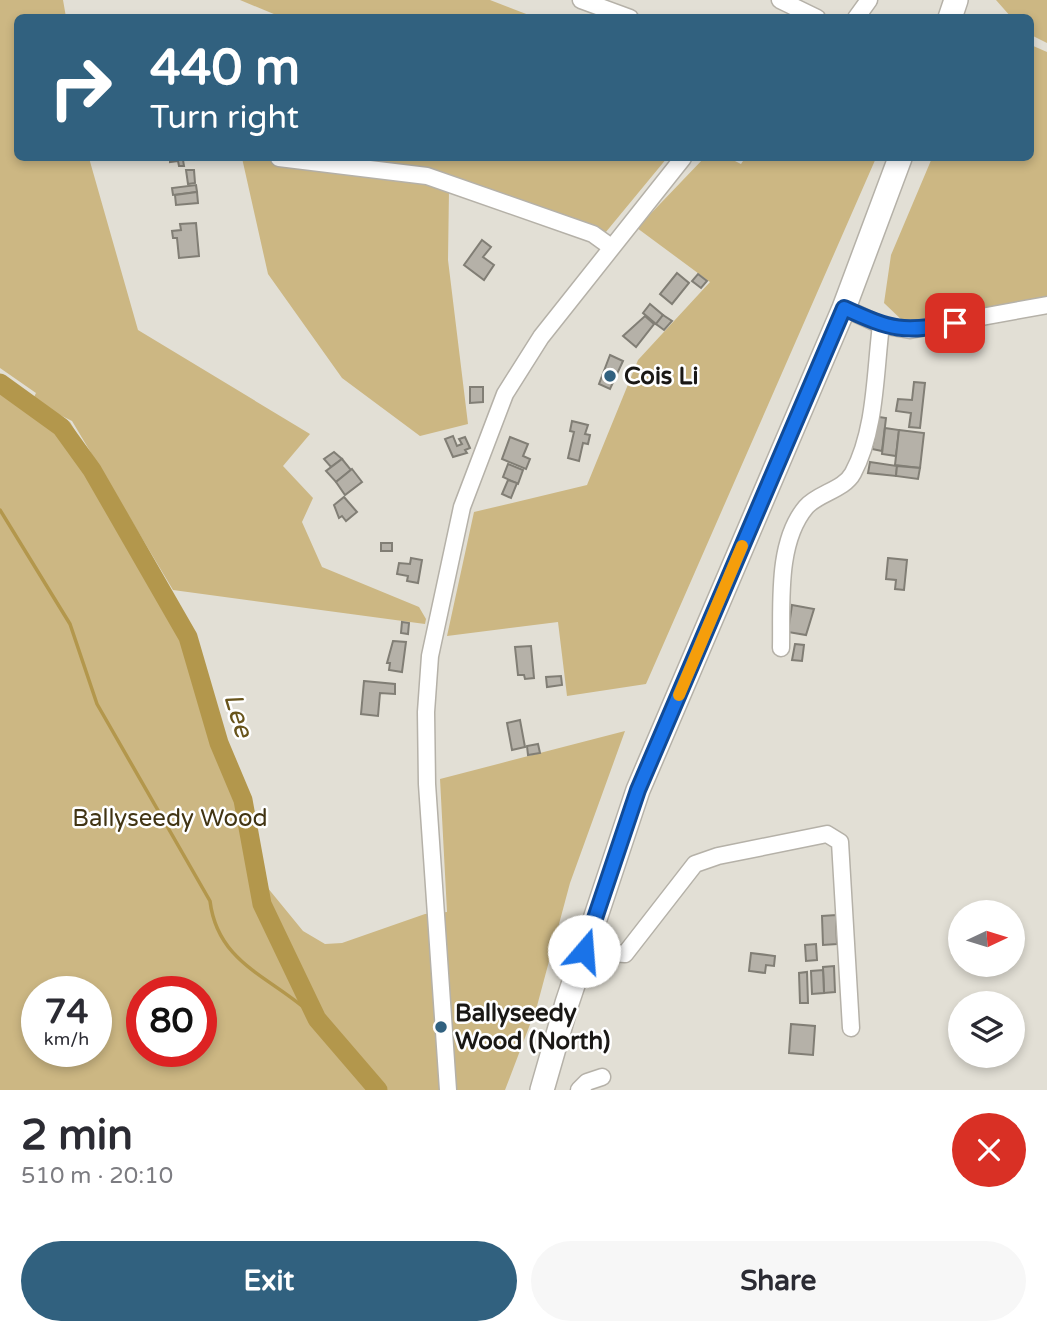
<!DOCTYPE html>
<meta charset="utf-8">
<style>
:root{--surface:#fff;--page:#f7f7f7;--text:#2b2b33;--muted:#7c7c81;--accent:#31617f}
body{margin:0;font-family:"Varela Round",sans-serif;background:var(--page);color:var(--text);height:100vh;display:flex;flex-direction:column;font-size:26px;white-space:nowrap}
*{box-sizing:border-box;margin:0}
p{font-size:23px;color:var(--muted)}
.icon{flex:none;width:38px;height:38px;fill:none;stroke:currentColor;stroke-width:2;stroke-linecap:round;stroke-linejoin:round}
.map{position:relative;height:1090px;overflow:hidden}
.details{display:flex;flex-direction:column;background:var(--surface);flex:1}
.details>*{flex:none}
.guide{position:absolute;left:14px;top:14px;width:1020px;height:147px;border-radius:10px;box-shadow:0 4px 10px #0003;background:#31617f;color:#fff;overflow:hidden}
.needle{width:46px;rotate:86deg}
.fabs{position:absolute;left:948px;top:900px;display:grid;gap:14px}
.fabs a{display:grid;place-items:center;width:77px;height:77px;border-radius:50%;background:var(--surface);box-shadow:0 4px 10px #0003;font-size:35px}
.speed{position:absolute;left:21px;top:976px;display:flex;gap:14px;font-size:35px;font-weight:700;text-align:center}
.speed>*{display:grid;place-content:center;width:91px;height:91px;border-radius:50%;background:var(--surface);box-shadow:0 4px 10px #0003;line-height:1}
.speed small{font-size:18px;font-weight:400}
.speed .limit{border:10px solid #d22;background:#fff;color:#111}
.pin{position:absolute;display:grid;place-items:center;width:60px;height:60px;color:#fff;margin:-30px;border-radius:14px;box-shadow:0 4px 10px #0006}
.me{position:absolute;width:77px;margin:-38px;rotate:18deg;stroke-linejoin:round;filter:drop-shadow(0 0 5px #0008)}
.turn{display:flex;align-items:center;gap:24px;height:147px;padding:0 21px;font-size:32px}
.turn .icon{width:91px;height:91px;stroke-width:2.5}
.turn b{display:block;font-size:49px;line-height:60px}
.round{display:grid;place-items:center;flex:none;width:74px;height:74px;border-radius:37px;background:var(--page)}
.summary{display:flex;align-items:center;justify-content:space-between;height:119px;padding:0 21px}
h1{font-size:42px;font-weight:700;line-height:52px}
.action{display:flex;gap:14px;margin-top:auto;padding:14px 21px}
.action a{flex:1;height:80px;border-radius:42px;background:var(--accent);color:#fff;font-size:28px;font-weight:700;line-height:80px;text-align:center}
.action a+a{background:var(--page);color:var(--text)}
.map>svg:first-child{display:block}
.green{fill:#ccb783;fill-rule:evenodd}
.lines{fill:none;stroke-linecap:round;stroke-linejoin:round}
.stream{stroke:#b3974c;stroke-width:3.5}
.river{stroke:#b3974c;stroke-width:19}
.building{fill:#b5b1a8;stroke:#817e75;stroke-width:2}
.minor-casing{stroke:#b5b1a8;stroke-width:19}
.highway-casing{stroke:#b5b1a8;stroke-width:26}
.minor{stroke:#fff;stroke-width:16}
.highway{stroke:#fff;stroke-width:23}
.route-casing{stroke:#114b97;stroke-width:18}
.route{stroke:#1a73e8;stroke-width:12}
.slow{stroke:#f59e0b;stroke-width:12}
.poi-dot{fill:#31617f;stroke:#fff;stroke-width:2.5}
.labels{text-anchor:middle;stroke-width:5;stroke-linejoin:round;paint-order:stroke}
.poi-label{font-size:24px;font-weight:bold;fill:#1a1815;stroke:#fff;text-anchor:start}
.park-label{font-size:24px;fill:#413413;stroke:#fff}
.water-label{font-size:26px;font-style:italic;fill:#68541b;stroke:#fff}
</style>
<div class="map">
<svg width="1047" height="1090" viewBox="0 0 1047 1090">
<rect width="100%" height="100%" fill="#e2dfd5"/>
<!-- green -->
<g class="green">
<path d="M0 0H63L66 17 18 18V158H89L138 330 310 434 283 466 313 498 302 522 322 567 419 607 426 619 425 624 173 590 72 421 58 414 70 422 187 621 222 735 249 798 267 887 303 931 325 944 342 943 425 914 447 912 440 779 625 731 570 883 537 1006 505 1090H0V375L33 399 36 393 0 368ZM37 992H96V1052H37ZM142 992H201V1052H142Z"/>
<polygon points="240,0 490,0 534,17 281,17"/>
<polygon points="996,0 1047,0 1047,43 1031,35 1031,18 1011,17"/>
<polygon points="1031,45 1047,52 1047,298 905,323 884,303 891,255 932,158 1031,158"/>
<polygon points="242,158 667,158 596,244 449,190 448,260 468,424 420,436 342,378 268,274"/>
<polygon points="704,158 729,158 741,164 745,158 876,158 646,684 567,696 558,622 447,636 474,512 587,485 638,360 710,282 637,228"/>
</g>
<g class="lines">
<!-- stream -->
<path class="stream" d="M0 510 70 624 97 704 210 901C218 966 274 977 317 1019"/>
<!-- river -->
<polyline class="river" points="0,383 61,427 92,470 188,637 219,743 243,800 262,904 317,1019 378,1090"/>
</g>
<!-- building -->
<g class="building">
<polygon points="170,158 192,158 192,159 183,160 184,166 179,166 178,161 170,162"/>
<polygon points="186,170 194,170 195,183 188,184"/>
<polygon points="196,185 197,192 173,195 172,188"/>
<polygon points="197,192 198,203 176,205 175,195"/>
<polygon points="196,223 199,256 179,258 177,238 173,238 172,231 181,230 180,224"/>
<polygon points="482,240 491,247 483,257 494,265 484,280 464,265"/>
<polygon points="677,273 689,283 672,304 660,294"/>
<polygon points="698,274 707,281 701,288 692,281"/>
<polygon points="650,304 663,315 656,324 643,313"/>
<polygon points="663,315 672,321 664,330 656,324"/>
<polygon points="645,316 654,324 636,347 623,336"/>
<polygon points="610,355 623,361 610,389 599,384"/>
<polygon points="914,382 925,383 920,428 909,427 911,413 896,411 898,399 912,400"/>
<polygon points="470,387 483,387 483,402 470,403"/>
<polygon points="879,417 886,418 882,451 872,449"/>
<polygon points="572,421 588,425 585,434 590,435 588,444 583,443 579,461 568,458 574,432 570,431"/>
<polygon points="885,428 899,430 896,456 882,454"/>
<polygon points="899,430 924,433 920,468 895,465"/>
<polygon points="453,436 457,446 462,444 459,439 465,437 470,448 465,450 467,453 453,457 445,439"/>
<polygon points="510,437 528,444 523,456 530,459 526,469 502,459"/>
<polygon points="334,452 342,459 331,467 324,459"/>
<polygon points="342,459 351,470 336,482 326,471"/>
<polygon points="870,462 897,466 896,476 868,473"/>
<polygon points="508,464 523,470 518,484 503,477"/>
<polygon points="897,466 920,468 918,479 896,476"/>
<polygon points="352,469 362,482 345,495 336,482"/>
<polygon points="508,480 517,483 511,498 502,494"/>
<polygon points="344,497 357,512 346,521 342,516 339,518 334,505"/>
<rect x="381" y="543" width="11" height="8"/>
<polygon points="411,558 422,560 418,583 407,581 408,576 397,574 399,563 410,564"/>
<polygon points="888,558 907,560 904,590 895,589 896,580 886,579"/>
<polygon points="792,605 814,609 806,635 788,632"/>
<polygon points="402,622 409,623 408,634 401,633"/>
<polygon points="393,641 406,642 402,672 389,670 390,663 387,663"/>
<polygon points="795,644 804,645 802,661 792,660"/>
<polygon points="531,646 534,678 525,679 524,675 518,675 515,647"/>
<polygon points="561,676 562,685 547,687 546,677"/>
<polygon points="364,681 395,684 395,694 380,693 378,716 361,714"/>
<polygon points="520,720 525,747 512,750 507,723"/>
<polygon points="538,744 540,753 528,755 527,746"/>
<polygon points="836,915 837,944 823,945 822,916"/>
<polygon points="816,944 817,960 806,961 805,945"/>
<polygon points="751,953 775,956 774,966 766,965 765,973 749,971"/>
<polygon points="834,966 835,992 824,993 823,967"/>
<polygon points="823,970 824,993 812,994 811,971"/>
<polygon points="807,972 808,1003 800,1003 799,973"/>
<polygon points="791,1024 815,1026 813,1055 789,1053"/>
</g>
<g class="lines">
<defs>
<g id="minor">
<polyline points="581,0 630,18"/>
<polyline points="780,0 817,18"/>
<polyline points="856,18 869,0"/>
<polyline points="279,158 427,176 593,234 611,247"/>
<polyline points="844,308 881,325 910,330 1047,305"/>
<path d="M781 648C782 604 776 543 806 507 818 493 844 490 853 473 876 430 875 372 881 325"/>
<polyline points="584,951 625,954 695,864 718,856 827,834 840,842 851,1028"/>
<polyline points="448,1090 427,784 426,712 430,656 462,507 505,394 541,337 683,158"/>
<polyline points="579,1090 587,1082 602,1077"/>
</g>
<g id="highway">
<polyline points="950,18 956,0"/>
<polyline points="542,1090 567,1003 638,790 844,308 900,158"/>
</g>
</defs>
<!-- minor casing -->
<use href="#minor" class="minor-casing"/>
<!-- highway casing -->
<use href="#highway" class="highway-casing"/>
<!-- minor -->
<use href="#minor" class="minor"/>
<!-- highway -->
<use href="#highway" class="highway"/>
</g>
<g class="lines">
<defs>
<path id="route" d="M584 951 638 790 844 308C892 330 903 333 955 323"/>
</defs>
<!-- route casing -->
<use href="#route" class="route-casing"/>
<!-- route -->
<use href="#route" class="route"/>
<!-- slow -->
<polyline class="slow" points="679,695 742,546"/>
</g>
<!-- markers -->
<g class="poi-dot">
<circle cx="610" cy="376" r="7"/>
<circle cx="441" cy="1027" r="7"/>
</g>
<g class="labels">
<!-- poi labels -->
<g class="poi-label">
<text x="624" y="384">Cois Li</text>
<text x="455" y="1021">Ballyseedy<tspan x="455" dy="28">Wood (North)</tspan></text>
</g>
<!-- park labels -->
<g class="park-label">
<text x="170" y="826">Ballyseedy Wood</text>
</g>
<!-- water labels -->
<g class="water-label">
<text transform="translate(239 715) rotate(73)" y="9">Lee</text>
</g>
</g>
</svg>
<div class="fabs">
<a><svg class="needle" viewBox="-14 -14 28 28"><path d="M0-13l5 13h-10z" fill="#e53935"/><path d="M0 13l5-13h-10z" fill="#7c7c81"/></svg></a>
<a><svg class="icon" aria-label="layers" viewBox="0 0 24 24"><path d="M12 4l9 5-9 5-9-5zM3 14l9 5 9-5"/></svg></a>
</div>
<div class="speed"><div>74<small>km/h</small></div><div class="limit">80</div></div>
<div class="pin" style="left:955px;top:323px;background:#d93025"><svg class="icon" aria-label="arrive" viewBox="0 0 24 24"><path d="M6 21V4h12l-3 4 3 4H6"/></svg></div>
<svg class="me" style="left:584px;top:951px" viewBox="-20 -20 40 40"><circle r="19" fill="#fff"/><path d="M0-13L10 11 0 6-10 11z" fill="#1a73e8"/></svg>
<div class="guide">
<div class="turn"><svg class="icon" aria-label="right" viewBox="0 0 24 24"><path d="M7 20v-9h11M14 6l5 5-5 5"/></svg><div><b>440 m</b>Turn right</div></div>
</div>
</div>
<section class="details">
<div class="summary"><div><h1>2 min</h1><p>510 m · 20:10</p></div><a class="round" style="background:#d93025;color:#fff"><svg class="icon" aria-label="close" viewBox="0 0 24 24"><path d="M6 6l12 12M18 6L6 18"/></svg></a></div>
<div class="action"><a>Exit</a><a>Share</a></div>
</section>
